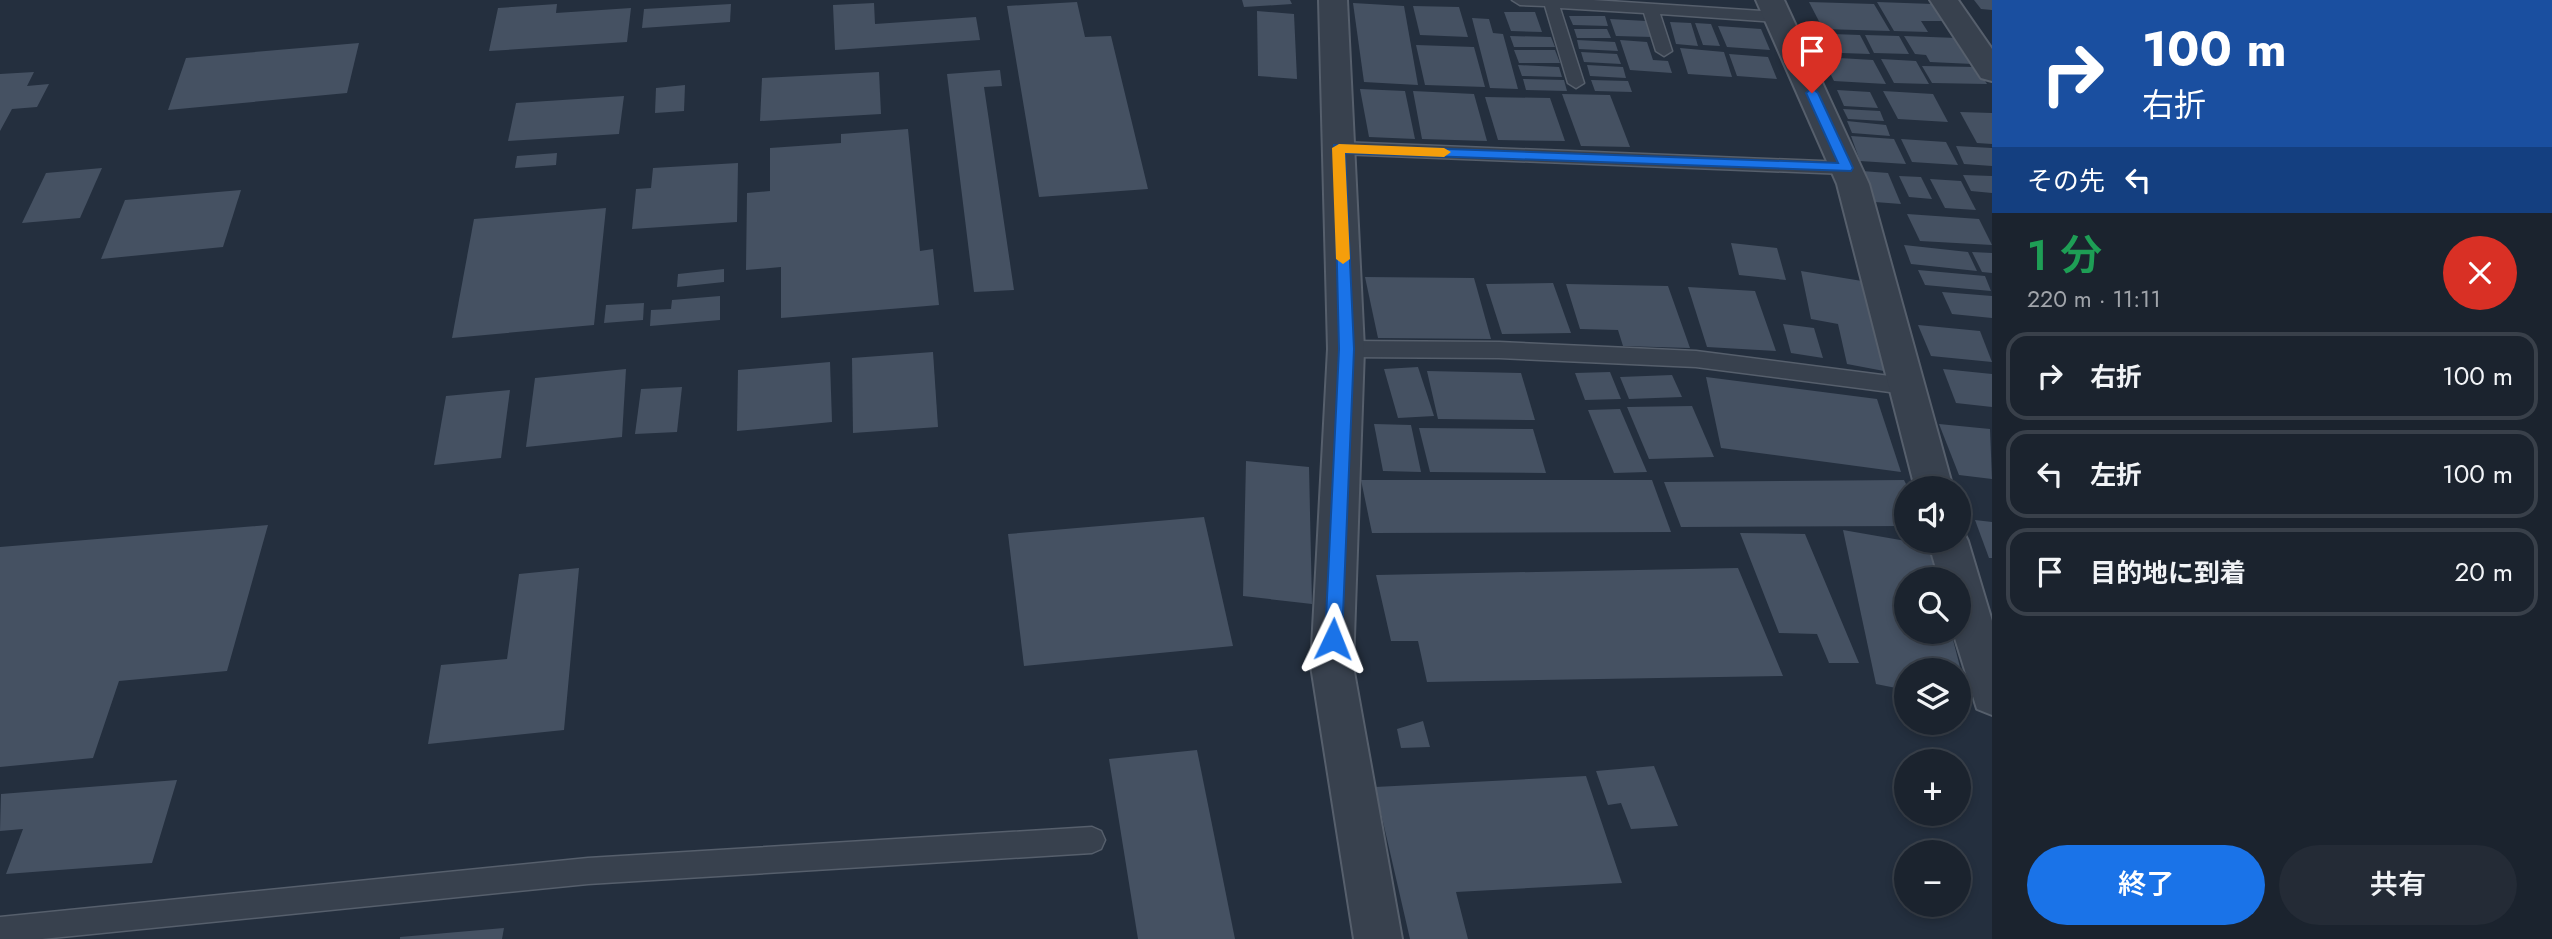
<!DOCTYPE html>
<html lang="ja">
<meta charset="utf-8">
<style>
:root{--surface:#1b232e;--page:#242b36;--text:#f1f3f6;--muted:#a0a4aa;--line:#39404a;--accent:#1a73e8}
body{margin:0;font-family:Jost,"Noto Sans JP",sans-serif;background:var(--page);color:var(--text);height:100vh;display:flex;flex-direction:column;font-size:26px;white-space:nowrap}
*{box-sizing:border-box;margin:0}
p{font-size:23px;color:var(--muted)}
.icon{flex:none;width:38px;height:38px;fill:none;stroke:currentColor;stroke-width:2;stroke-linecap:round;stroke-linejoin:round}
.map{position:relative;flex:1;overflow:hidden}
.drawer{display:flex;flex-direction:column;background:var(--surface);width:560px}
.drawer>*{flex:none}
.top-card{background:#1a4fa0;color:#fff;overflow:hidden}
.tools{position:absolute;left:1894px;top:476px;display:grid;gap:14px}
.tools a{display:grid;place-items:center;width:77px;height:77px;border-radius:50%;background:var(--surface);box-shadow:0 4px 10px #0003,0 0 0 2px var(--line);font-size:35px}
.pin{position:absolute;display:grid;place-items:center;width:60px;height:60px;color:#fff;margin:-72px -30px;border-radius:50% 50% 50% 0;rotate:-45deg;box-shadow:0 0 7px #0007}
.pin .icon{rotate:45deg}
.me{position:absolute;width:77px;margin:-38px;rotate:2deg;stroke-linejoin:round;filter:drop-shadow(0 0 5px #0008)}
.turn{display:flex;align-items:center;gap:24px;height:147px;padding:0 35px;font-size:32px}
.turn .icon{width:91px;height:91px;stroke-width:2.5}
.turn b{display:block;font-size:49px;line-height:60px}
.then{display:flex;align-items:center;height:66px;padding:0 35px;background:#0003;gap:14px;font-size:26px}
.round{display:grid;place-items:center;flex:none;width:74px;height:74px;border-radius:37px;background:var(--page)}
.headline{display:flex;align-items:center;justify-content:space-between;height:119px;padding:0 35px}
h1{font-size:42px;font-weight:600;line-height:52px;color:#1e9e55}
.action{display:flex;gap:14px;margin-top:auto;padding:14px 35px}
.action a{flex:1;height:80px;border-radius:42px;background:var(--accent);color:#fff;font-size:28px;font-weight:600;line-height:80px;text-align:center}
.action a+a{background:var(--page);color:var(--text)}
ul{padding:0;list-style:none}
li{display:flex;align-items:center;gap:21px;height:88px;margin:0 14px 10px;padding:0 21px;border:4px solid var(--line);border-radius:21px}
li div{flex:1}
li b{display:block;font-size:26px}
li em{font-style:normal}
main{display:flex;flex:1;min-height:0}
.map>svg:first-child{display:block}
.building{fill:#455162}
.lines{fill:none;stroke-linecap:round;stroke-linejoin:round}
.lane-casing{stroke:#565f6c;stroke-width:3}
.street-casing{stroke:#565f6c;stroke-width:4}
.lane{fill:#38414e;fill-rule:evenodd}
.street{fill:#38414e;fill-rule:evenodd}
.route{fill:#1a73e8;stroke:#114b97;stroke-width:2}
.slow{fill:#f59e0b}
</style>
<main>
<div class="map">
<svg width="1992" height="939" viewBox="0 0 1992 939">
<rect width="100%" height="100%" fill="#242f3e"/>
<!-- building -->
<g class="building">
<polygon points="1242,0 1290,0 1292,4 1244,7"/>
<polygon points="1974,0 1992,0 1992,10 1981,9"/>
<polygon points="1077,2 1085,37 1111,36 1148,189 1039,197 1007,6"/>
<polygon points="1809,2 1874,4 1890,31 1823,29"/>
<polygon points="1877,2 1933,4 1943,21 1921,21 1928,32 1894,31"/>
<polygon points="874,3 875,24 976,17 980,40 835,50 833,5"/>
<polygon points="1353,3 1404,6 1418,85 1364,82"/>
<polygon points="557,4 556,13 631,8 627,42 489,51 498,8"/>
<polygon points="731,4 730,22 642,28 644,9"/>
<polygon points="1413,6 1459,7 1468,37 1420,35"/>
<polygon points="1257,11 1294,14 1297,79 1258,76"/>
<polygon points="1504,12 1535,12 1542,32 1511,31"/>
<polygon points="1569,16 1605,16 1608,26 1573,25"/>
<polygon points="1472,18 1489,19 1493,33 1503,34 1518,89 1490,88"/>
<polygon points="1610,19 1646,21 1652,37 1616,36"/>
<polygon points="1670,22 1691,23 1698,46 1676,44"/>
<polygon points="1695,23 1711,24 1720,46 1703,45"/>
<polygon points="1718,26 1761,29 1770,50 1727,47"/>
<polygon points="1574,29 1607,29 1611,38 1577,38"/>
<polygon points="1805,33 1860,35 1870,54 1814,52"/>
<polygon points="1865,35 1899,36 1909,54 1874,53"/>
<polygon points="1510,36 1551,37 1555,47 1514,47"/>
<polygon points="1904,36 1957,38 1973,64 1930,62 1926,55 1915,54"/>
<polygon points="1577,40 1615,42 1618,51 1579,49"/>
<polygon points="1620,40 1647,42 1653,60 1668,61 1672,73 1630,70"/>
<polygon points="359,43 347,93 168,110 186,58"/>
<polygon points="1416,45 1474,47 1485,87 1425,85"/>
<polygon points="1680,48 1724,52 1732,77 1688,74"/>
<polygon points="1514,50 1555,50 1560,63 1519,63"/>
<polygon points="1581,52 1617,54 1621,64 1584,62"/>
<polygon points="1729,54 1768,57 1777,79 1737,76"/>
<polygon points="1822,57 1873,60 1886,84 1834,81"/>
<polygon points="1881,59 1916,61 1929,84 1894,83"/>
<polygon points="1518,65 1559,67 1562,77 1522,76"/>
<polygon points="1587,65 1623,67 1626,78 1590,76"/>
<polygon points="1922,66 1976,67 1987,84 1932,83"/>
<polygon points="1000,70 1002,86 984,87 1014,290 974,292 947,74"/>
<polygon points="34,72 27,86 49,84 37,107 12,109 0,131 0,74"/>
<polygon points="879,72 881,114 760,121 762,78"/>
<polygon points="1523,79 1564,80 1567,91 1526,90"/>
<polygon points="1591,80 1628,81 1632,92 1595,91"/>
<polygon points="685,85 684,111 655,113 656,88"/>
<polygon points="1360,89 1405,91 1415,139 1369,137"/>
<polygon points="1837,90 1870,92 1878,108 1844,106"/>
<polygon points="1413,91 1474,94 1487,141 1422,139"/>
<polygon points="1883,91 1933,94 1948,122 1898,119"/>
<polygon points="1562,94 1610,95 1630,147 1581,146"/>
<polygon points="624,96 619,134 508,141 516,103"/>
<polygon points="1485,97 1550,98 1565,141 1498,140"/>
<polygon points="1843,109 1880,111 1884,121 1848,119"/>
<polygon points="1960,112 1992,113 1992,144 1977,143"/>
<polygon points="1847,121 1886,125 1890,136 1852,133"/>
<polygon points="908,129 920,251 933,249 939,305 781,318 781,267 746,270 747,193 770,191 770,148 841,143 841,134"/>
<polygon points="1851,136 1894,139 1906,164 1860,161"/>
<polygon points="1901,139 1946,142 1958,165 1912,162"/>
<polygon points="1956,146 1992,148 1992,166 1964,164"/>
<polygon points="557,153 556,165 515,168 517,156"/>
<polygon points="738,163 737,222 632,229 636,189 651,188 653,168"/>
<polygon points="102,168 80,218 22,223 46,173"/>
<polygon points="1862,171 1888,173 1901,204 1875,202"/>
<polygon points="1963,175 1992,176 1992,193 1971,191"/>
<polygon points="1899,176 1921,177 1932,199 1909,197"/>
<polygon points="1930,179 1961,181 1976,210 1945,208"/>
<polygon points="241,190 223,247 101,259 125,200"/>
<polygon points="606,208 594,325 452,338 474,219"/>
<polygon points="1907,214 1979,219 1992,245 1920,241"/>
<polygon points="1731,243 1777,248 1786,280 1739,275"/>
<polygon points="1904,245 1968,252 1977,271 1911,264"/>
<polygon points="1972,252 1992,253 1992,273 1982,272"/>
<polygon points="724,269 724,282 677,287 678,274"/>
<polygon points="1918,270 1985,276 1991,291 1925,285"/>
<polygon points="1801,271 1862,281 1884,371 1847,364 1838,324 1811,319"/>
<polygon points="1365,277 1474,278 1491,339 1378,338"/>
<polygon points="1553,283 1571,333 1502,334 1486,284"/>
<polygon points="1566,284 1668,286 1690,348 1623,346 1618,330 1580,329"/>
<polygon points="1688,287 1755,291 1776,351 1707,347"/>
<polygon points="1942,292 1992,296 1992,318 1952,314"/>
<polygon points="720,296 720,320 650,326 651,310 671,309 672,300"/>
<polygon points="644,303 643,320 604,323 606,305"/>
<polygon points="1783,324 1814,328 1823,358 1791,353"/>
<polygon points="1918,325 1980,331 1992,362 1931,356"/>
<polygon points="933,352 938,427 853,433 852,358"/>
<polygon points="830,362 832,422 737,431 738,370"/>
<polygon points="1418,367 1434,416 1398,418 1384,369"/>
<polygon points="626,369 622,437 526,447 535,378"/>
<polygon points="1943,369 1992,374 1992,407 1956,403"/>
<polygon points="1427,371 1521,373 1535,420 1438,419"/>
<polygon points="1610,372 1621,399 1585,400 1575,373"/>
<polygon points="1672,375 1682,397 1629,399 1620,377"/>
<polygon points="1706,377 1877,399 1901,472 1721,448"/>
<polygon points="682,387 677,432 635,434 641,389"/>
<polygon points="510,390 501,458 434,465 446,396"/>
<polygon points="1692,406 1714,457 1649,459 1627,407"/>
<polygon points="1620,409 1647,472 1614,473 1588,410"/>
<polygon points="1374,424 1411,425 1421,472 1383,471"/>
<polygon points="1939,424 1990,429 1992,479 1959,475"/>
<polygon points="1419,428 1533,429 1546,473 1430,472"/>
<polygon points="1246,461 1309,467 1312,604 1243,596"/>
<polygon points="1361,480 1652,480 1671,532 1372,533"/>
<polygon points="1904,480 1908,488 1906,526 1681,527 1664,482"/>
<polygon points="1204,517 1233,646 1024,666 1008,534"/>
<polygon points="1975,520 1992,522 1992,558 1989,558"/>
<polygon points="268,525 227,671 119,681 93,758 0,767 0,547"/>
<polygon points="1843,530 1929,545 1938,579 1906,579 1906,632 1951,632 1969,702 1958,699 1958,670 1906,670 1906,690 1876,684"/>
<polygon points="1740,533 1805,534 1859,663 1829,663 1817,634 1779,633"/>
<polygon points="579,568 564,730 428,744 441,665 507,659 519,574"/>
<polygon points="1738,568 1783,676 1427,682 1418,641 1391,641 1376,575"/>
<polygon points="1423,721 1430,747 1401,748 1397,729"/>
<polygon points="1197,750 1235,939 1138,939 1109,759"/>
<polygon points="1654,766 1678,826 1631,829 1621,803 1608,805 1596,771"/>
<polygon points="1586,776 1622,883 1456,892 1468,939 1410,939 1375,787"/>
<polygon points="177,780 152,863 6,874 23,829 0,831 1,794"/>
<polygon points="504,928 502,939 400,939 400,937"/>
</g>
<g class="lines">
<defs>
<g id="lane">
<polygon points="1512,0 1593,0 1777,12 1785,17 1777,22 1660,14 1672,51 1664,56 1656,51 1644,13 1560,8 1584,83 1576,88 1568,83 1545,6 1520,5"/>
<polygon points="1339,142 1846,162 1855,168 1846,174 1339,154 1330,148"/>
<polygon points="1346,341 1499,342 1696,351 1905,378 1912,380 1915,386 1912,392 1905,394 1696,367 1499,358 1346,357 1339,354 1336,349 1339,344"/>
<polygon points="1092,827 1101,831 1105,840 1101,849 1092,853 588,884 42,939 0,939 0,917 588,858"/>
</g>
<g id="street">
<polygon points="1319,0 1347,0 1364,349 1353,666 1402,939 1354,939 1311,666 1328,349"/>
<polygon points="1756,0 1784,0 1869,184 1953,488 1915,488 1837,184"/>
<polygon points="1930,0 1958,0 1992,49 1992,81 1981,78"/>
<polygon points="1958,527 1962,529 1968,541 1992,621 1992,715 1977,709 1953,632 1958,632 1958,579 1939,579 1928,541 1958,541"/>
</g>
</defs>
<!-- lane casing -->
<use href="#lane" class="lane-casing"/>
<!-- street casing -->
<use href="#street" class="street-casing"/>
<!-- lane -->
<use href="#lane" class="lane"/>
<!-- street -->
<use href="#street" class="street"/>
</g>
<!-- route -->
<polygon class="route" points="1812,88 1818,93 1853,168 1851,171 1345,153 1354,349 1342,639 1339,645 1333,647 1327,645 1325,639 1339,349 1334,145 1838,163 1806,93"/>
<!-- slow -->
<polygon class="slow" points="1339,144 1444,148 1451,152 1444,157 1345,153 1350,259 1343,264 1336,259 1332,148"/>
</svg>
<div class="tools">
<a><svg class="icon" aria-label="sound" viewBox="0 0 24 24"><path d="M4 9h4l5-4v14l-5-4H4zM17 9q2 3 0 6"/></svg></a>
<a><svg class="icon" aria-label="search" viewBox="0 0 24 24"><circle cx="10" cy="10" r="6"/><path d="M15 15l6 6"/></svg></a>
<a><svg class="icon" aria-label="layers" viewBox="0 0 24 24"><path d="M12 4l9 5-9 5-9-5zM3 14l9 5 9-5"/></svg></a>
<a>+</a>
<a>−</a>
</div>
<div class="pin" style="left:1812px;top:93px;background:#d93025"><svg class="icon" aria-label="arrive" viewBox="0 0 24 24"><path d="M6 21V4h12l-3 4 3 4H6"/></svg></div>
<svg class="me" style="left:1333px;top:639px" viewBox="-20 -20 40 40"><path d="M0-17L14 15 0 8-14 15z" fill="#1a73e8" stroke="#fff" stroke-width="4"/></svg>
</div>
<section class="drawer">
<div class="top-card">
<div class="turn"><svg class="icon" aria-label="right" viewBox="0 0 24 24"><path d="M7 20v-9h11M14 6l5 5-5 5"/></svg><div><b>100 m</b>右折</div></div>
<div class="then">その先<svg class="icon" aria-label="left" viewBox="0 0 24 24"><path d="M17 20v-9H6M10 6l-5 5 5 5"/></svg></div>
</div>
<div class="headline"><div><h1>1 分</h1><p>220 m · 11:11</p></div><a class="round" style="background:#d93025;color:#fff"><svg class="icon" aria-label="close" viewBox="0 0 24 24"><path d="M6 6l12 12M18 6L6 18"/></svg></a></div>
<ul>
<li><svg class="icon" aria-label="right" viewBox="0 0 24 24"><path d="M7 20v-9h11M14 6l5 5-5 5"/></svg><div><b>右折</b></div><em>100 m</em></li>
<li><svg class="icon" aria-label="left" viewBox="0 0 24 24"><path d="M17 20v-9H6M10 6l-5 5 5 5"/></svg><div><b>左折</b></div><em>100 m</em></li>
<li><svg class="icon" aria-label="arrive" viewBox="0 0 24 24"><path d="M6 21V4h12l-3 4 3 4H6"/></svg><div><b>目的地に到着</b></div><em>20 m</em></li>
</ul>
<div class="action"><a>終了</a><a>共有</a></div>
</section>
</main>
